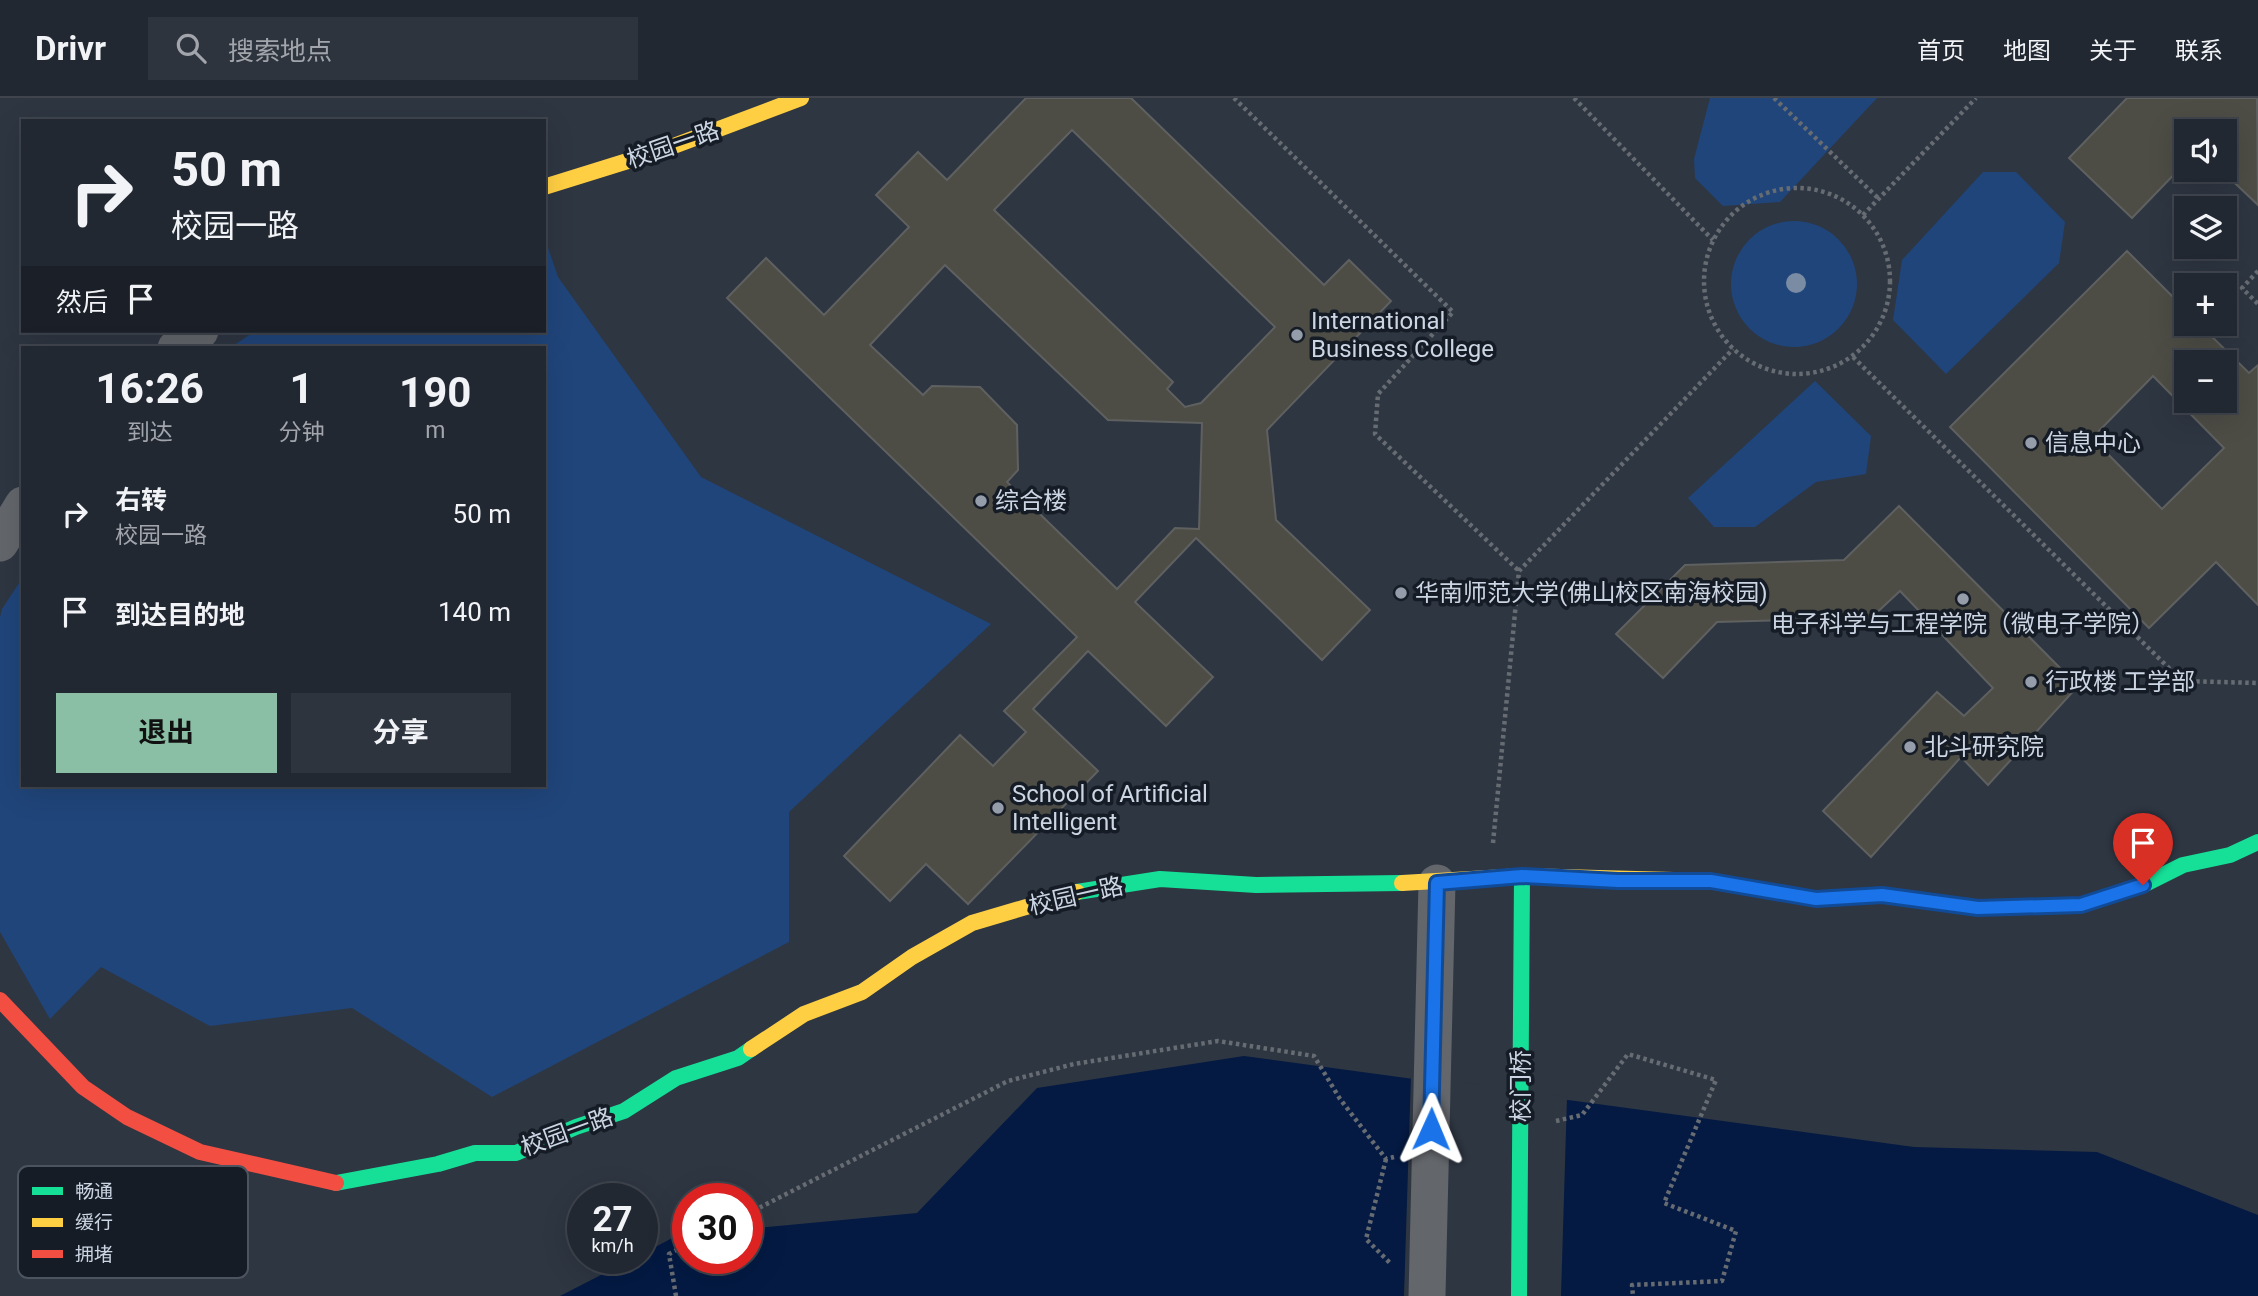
<!DOCTYPE html>
<html lang="zh">
<meta charset="utf-8">
<style>
:root{--surface:#222832;--page:#2e343e;--text:#f1f3f6;--muted:#a2a6ac;--line:#3f444d;--accent:#8abfa5}
body{margin:0;font-family:Roboto,"Noto Sans SC",sans-serif;background:var(--page);color:var(--text);height:100vh;display:flex;flex-direction:column;font-size:26px;white-space:nowrap}
*{box-sizing:border-box;margin:0}
p{font-size:23px;color:var(--muted)}
.icon{flex:none;width:38px;height:38px;fill:none;stroke:currentColor;stroke-width:2;stroke-linecap:round;stroke-linejoin:round}
.map{position:relative;flex:1;overflow:hidden}
.sheet{position:absolute;left:21px;top:248px;width:525px;height:441px;display:flex;flex-direction:column;background:var(--surface);border-radius:0px;box-shadow:0 7px 28px #0002,0 0 0 2px var(--line)}
.sheet>*{flex:none}
.top-card{position:absolute;left:21px;top:21px;width:525px;height:214px;border-radius:0px;box-shadow:0 7px 28px #0002,0 0 0 2px var(--line);background:#222832;color:var(--text);overflow:hidden}
.fabs{position:absolute;left:2174px;top:21px;display:grid;gap:14px}
.fabs a{display:grid;place-items:center;width:63px;height:63px;border-radius:0px;background:var(--surface);box-shadow:0 7px 28px #0002,0 0 0 2px var(--line);font-size:35px}
.speed{position:absolute;left:567px;top:1085px;display:flex;gap:14px;font-size:35px;font-weight:700;text-align:center}
.speed>*{display:grid;place-content:center;width:91px;height:91px;border-radius:50%;background:var(--surface);box-shadow:0 7px 28px #0002,0 0 0 2px var(--line);line-height:1}
.speed small{font-size:18px;font-weight:400}
.speed .limit{border:10px solid #d22;background:#fff;color:#111}
.pin{position:absolute;display:grid;place-items:center;width:60px;height:60px;color:#fff;margin:-72px -30px;border-radius:50% 50% 50% 0;rotate:-45deg;box-shadow:0 0 7px #0007}
.pin .icon{rotate:45deg}
.me{position:absolute;width:77px;margin:-38px;rotate:1deg;stroke-linejoin:round;filter:drop-shadow(0 0 5px #0008)}
.turn{display:flex;align-items:center;gap:24px;height:147px;padding:0 35px;font-size:32px}
.turn .icon{width:91px;height:91px;stroke-width:2.5}
.turn b{display:block;font-size:49px;line-height:60px}
.then{display:flex;align-items:center;height:66px;padding:0 35px;background:#0003;gap:14px;font-size:26px}
.eta{display:flex;justify-content:space-evenly;align-items:center;height:119px;text-align:center}
.eta b{font-size:42px;font-weight:700;line-height:49px}
.cta{display:flex;gap:14px;margin-top:auto;padding:14px 35px}
.cta a{flex:1;height:80px;border-radius:0px;background:var(--accent);color:#111;font-size:28px;font-weight:700;line-height:80px;text-align:center}
.cta a+a{background:var(--page);color:var(--text)}
ul{padding:0;list-style:none}
li{display:flex;align-items:center;gap:21px;height:98px;padding:0 35px}
li div{flex:1}
li b{display:block;font-size:26px}
li em{font-style:normal}
header{display:flex;align-items:center;gap:42px;box-sizing:border-box;height:98px;padding:0 35px;background:var(--surface);border-bottom:2px solid var(--line)}
header strong{font-size:33px}
nav{display:flex;gap:38px;margin-inline-start:auto;font-size:24px}
.search{width:490px;height:63px;background:var(--page);display:flex;align-items:center;gap:18px;box-sizing:border-box;padding:0 24px;border-radius:0px;color:var(--muted);font-size:26px}
.map>svg:first-child{display:block}
.green{fill:#20457a}
.water{fill:#041a43}
.pier{fill:#2e3642}
.building{fill:#4d4d46;stroke:#5f6060;stroke-width:2;fill-rule:evenodd}
.lines{fill:none;stroke-linecap:round;stroke-linejoin:round}
.path{stroke:#676c72;stroke-width:4.5;stroke-dasharray:3.5 3.5;stroke-linecap:butt}
.street{stroke:#63666b;stroke-width:37}
.fast{stroke:#16e098;stroke-width:16}
.slow{stroke:#ffcf43;stroke-width:16}
.jam{stroke:#f24e42;stroke-width:16}
.tree{fill:#7a8ba4}
.route-casing{stroke:#114b97;stroke-width:18}
.route{stroke:#1a73e8;stroke-width:12}
.poi-dot{fill:#959dab;stroke:#151c26;stroke-width:2.5}
.labels{text-anchor:middle;stroke-width:7;stroke-linejoin:round;paint-order:stroke}
.street-label{font-size:24px;fill:#ccd5e3;stroke:#151c26}
.poi-label{font-size:24px;fill:#ccd5e3;stroke:#151c26;text-anchor:start}
.key{fill:#151c26;stroke:#4c545f;stroke-width:2}
.key-label{font-size:19px;fill:#ccd5e3}
</style>
<header>
<strong>Drivr</strong>
<div class="search"><svg class="icon" aria-label="search" viewBox="0 0 24 24"><circle cx="10" cy="10" r="6"/><path d="M15 15l6 6"/></svg>搜索地点</div>
<nav><a>首页</a><a>地图</a><a>关于</a><a>联系</a></nav>
</header>
<div class="map">
<svg width="2258" height="1198" viewBox="0 0 2258 1198">
<rect width="100%" height="100%" fill="#2e3642"/>
<!-- green -->
<g class="green">
<polygon points="1710,0 1877,0 1780,104 1723,108 1695,80 1694,61"/>
<polygon points="1983,74 2016,74 2065,124 2059,165 1946,276 1893,222 1902,162"/>
<circle cx="1794" cy="186" r="63"/>
<polygon points="544,138 558,179 701,379 991,526 789,714 789,844 492,999 352,910 210,928 101,869 50,921 0,834 0,519 2,511 23,479 23,688 544,688 544,250 230,250 255,233 544,233"/>
<polygon points="1815,283 1871,338 1866,376 1816,384 1755,429 1714,429 1688,400"/>
</g>
<!-- water -->
<polygon class="water" points="1244,958 1914,1049 2097,1054 2258,1117 2258,1198 560,1198 634,1160 642,1160 642,1156 678,1137 688,1137 688,1160 747,1160 747,1131 917,1115 1037,990"/>
<!-- pier -->
<polygon class="pier" points="1411,977 1567,999 1561,1198 1404,1198"/>
<!-- building -->
<g class="building">
<path d="M1026 0H1131L1324 187 1349 162 1391 203 1267 332 1276 422 1370 512 1322 562 1196 440 1135 504 1213 579 1166 628 1088 553 1033 611 1098 673 968 806 926 766 890 803 844 758 960 637 993 668 1026 634 1004 613 1077 539 727 200 766 160 824 217 909 129 876 97 918 54 947 82ZM1072 32 1275 229 1201 305 1185 309 1167 291 1173 284 994 112ZM945 167 1108 322 1202 325 1199 431 1175 430 1117 491 1007 384 1018 372 1017 327 980 289 932 288 923 297 870 247Z"/>
<polygon points="2127,0 2257,0 2258,107 2221,72 2224,72 2224,33 2186,33 2186,64 2132,120 2069,60"/>
<path d="M2127 153 2186 212V226H2199L2249 275 2258 267V507L2216 464 2149 530 1950 329ZM2186 264H2224V303H2186ZM2153 278 2224 350 2162 411 2092 340Z"/>
<polygon points="1899,408 2078,588 1988,687 1961,659 1871,759 1823,713 1937,594 1964,618 1993,590 1900,493 1871,520 1717,524 1663,580 1616,536 1685,467 1844,462"/>
</g>
<g class="lines">
<!-- path -->
<g class="path">
<polyline points="1234,0 1453,214 1378,296 1375,336 1519,473"/>
<polyline points="1574,0 1713,142"/>
<polyline points="1774,0 1879,101"/>
<circle cx="1797" cy="183" r="93"/>
<polyline points="1863,117 1976,0"/>
<polyline points="2258,173 2242,190 2258,206"/>
<polyline points="1853,259 2182,583 2258,585"/>
<polyline points="1493,745 1519,473 1733,251"/>
<polyline points="1556,1023 1582,1017 1628,956 1716,982 1664,1105 1736,1133 1722,1183 1632,1187 1633,1198"/>
<polyline points="1386,1061 1366,1141 1391,1166"/>
<polyline points="747,1116 1008,983 1074,966 1218,943 1314,958 1340,1001 1386,1061 1394,1059"/>
<polyline points="676,1198 669,1156 688,1146"/>
</g>
<!-- street -->
<g class="street">
<polyline points="176,250 200,233"/>
<polyline points="0,445 23,407"/>
<polyline points="1427,1198 1437,785"/>
</g>
<!-- fast -->
<g class="fast">
<polyline points="1077,794 1160,781 1256,787 1402,785"/>
<polyline points="1921,802 1978,810 2081,807 2143,787 2183,767 2230,757 2258,744"/>
<polyline points="336,1085 438,1066 475,1055 516,1055 576,1029 624,1013 676,980 738,960 751,951"/>
<polyline points="1519,1198 1522,778"/>
</g>
<!-- slow -->
<g class="slow">
<polyline points="544,89 663,52 801,0"/>
<polyline points="1402,785 1522,778 1711,783 1816,801 1882,797 1921,802"/>
<polyline points="751,951 804,916 862,894 912,859 972,825 1077,794"/>
</g>
<!-- jam -->
<polyline class="jam" points="0,902 83,989 127,1019 200,1054 336,1085"/>
</g>
<!-- trees -->
<circle class="tree" cx="1796" cy="185" r="10"/>
<g class="lines">
<defs>
<polyline id="route" points="1431,1031 1437,785 1522,778 1618,783 1711,783 1816,801 1882,797 1978,810 2081,807 2143,787"/>
</defs>
<!-- route casing -->
<use href="#route" class="route-casing"/>
<!-- route -->
<use href="#route" class="route"/>
</g>
<!-- markers -->
<g class="poi-dot">
<circle cx="1297" cy="237" r="7"/>
<circle cx="2031" cy="345" r="7"/>
<circle cx="981" cy="403" r="7"/>
<circle cx="1401" cy="495" r="7"/>
<circle cx="1963" cy="501" r="7"/>
<circle cx="2031" cy="584" r="7"/>
<circle cx="1910" cy="649" r="7"/>
<circle cx="998" cy="710" r="7"/>
</g>
<g class="labels">
<!-- street labels -->
<g class="street-label">
<text transform="translate(673 47) rotate(-19)" y="8">校园一路</text>
<text transform="translate(1076 798) rotate(-13)" y="8">校园一路</text>
<text transform="translate(1521 988) rotate(-90)" y="8">校门桥</text>
<text transform="translate(567 1034) rotate(-20)" y="8">校园一路</text>
</g>
<!-- poi labels -->
<g class="poi-label">
<text x="1311" y="231">International<tspan x="1311" dy="28">Business College</tspan></text>
<text x="2045" y="353">信息中心</text>
<text x="995" y="411">综合楼</text>
<text x="1415" y="503">华南师范大学(佛山校区南海校园)</text>
<text x="1963" y="534" text-anchor="middle">电子科学与工程学院（微电子学院）</text>
<text x="2045" y="592">行政楼 工学部</text>
<text x="1924" y="657">北斗研究院</text>
<text x="1012" y="704">School of Artificial<tspan x="1012" dy="28">Intelligent</tspan></text>
</g>
</g>
<!-- legend -->
<rect x="18" y="1068" width="230" height="112" rx="10" class="key"/>
<rect x="32" y="1089" width="31" height="8" fill="#16e098"/>
<rect x="32" y="1120" width="31" height="9" fill="#ffcf43"/>
<rect x="32" y="1152" width="31" height="8" fill="#f24e42"/>
<g class="key-label">
<text x="75" y="1100">畅通</text>
<text x="75" y="1131">缓行</text>
<text x="75" y="1163">拥堵</text>
</g>
</svg>
<div class="fabs">
<a><svg class="icon" aria-label="sound" viewBox="0 0 24 24"><path d="M4 9h4l5-4v14l-5-4H4zM17 9q2 3 0 6"/></svg></a>
<a><svg class="icon" aria-label="layers" viewBox="0 0 24 24"><path d="M12 4l9 5-9 5-9-5zM3 14l9 5 9-5"/></svg></a>
<a>+</a>
<a>−</a>
</div>
<div class="speed"><div>27<small>km/h</small></div><div class="limit">30</div></div>
<div class="pin" style="left:2143px;top:787px;background:#d93025"><svg class="icon" aria-label="arrive" viewBox="0 0 24 24"><path d="M6 21V4h12l-3 4 3 4H6"/></svg></div>
<svg class="me" style="left:1431px;top:1031px" viewBox="-20 -20 40 40"><path d="M0-17L14 15 0 8-14 15z" fill="#1a73e8" stroke="#fff" stroke-width="4"/></svg>
<div class="top-card">
<div class="turn"><svg class="icon" aria-label="right" viewBox="0 0 24 24"><path d="M7 20v-9h11M14 6l5 5-5 5"/></svg><div><b>50 m</b>校园一路</div></div>
<div class="then">然后<svg class="icon" aria-label="arrive" viewBox="0 0 24 24"><path d="M6 21V4h12l-3 4 3 4H6"/></svg></div>
</div>
<section class="sheet">
<div class="eta">
<div><b>16:26</b><p>到达</p></div>
<div><b>1</b><p>分钟</p></div>
<div><b>190</b><p>m</p></div>
</div>
<ul>
<li><svg class="icon" aria-label="right" viewBox="0 0 24 24"><path d="M7 20v-9h11M14 6l5 5-5 5"/></svg><div><b>右转</b><p>校园一路</p></div><em>50 m</em></li>
<li><svg class="icon" aria-label="arrive" viewBox="0 0 24 24"><path d="M6 21V4h12l-3 4 3 4H6"/></svg><div><b>到达目的地</b></div><em>140 m</em></li>
</ul>
<div class="cta"><a>退出</a><a>分享</a></div>
</section>
</div>
